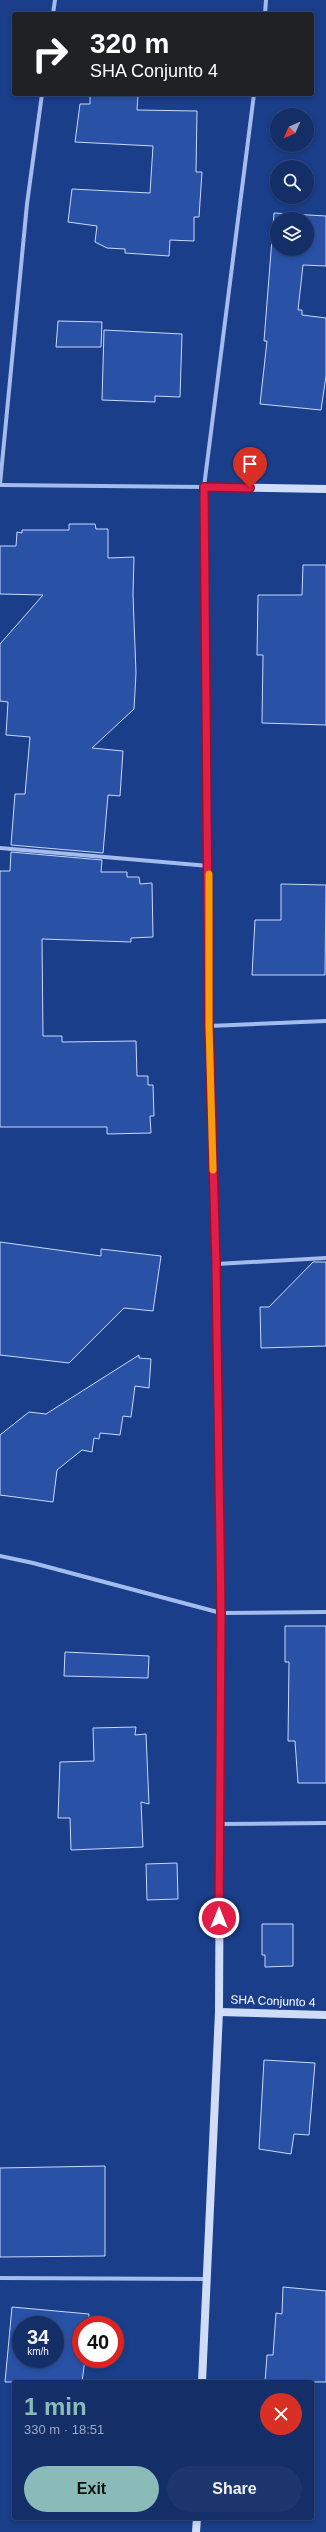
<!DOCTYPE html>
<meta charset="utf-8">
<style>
:root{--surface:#142e67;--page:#1d366d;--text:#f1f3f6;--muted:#9da8c0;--line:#334a7b;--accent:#8bbbb9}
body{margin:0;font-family:Helvetica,sans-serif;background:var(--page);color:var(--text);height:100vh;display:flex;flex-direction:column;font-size:15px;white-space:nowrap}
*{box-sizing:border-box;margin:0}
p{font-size:13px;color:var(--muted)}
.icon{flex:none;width:22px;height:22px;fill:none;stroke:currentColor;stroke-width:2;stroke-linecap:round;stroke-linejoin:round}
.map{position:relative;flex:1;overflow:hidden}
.drawer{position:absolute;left:12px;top:2380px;width:302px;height:140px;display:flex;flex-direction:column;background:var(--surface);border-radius:4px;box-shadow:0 2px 6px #0003,0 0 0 1px var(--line)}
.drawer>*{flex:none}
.hud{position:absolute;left:12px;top:12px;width:302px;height:84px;border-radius:4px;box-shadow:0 2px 6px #0003,0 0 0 1px var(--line);background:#202124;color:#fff;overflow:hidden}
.needle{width:26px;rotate:225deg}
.buttons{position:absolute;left:270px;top:108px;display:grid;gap:8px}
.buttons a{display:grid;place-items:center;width:44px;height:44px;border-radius:50%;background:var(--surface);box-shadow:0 2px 6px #0003,0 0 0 1px var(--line);font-size:20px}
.speed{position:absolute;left:12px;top:2316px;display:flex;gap:8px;font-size:20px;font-weight:700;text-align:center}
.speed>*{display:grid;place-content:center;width:52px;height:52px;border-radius:50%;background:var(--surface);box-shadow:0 2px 6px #0003,0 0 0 1px var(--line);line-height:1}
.speed small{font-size:10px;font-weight:400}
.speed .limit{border:6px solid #d22;background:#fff;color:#111}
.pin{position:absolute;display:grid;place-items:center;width:34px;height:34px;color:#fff;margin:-41px -17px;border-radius:50% 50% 50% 0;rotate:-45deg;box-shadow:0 0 4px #0007}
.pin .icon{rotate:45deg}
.me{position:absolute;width:44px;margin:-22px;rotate:0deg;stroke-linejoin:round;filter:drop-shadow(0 0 3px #0008)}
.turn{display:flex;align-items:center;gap:14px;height:84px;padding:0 12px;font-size:18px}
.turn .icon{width:52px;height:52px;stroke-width:2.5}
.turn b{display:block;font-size:28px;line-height:34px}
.round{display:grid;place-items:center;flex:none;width:42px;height:42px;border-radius:21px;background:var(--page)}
.overview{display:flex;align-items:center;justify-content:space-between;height:68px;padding:0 12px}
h1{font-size:24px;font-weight:700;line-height:30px;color:var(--accent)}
.primary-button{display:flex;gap:8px;margin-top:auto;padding:8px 12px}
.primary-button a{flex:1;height:46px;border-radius:24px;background:var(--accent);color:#111;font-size:16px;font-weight:700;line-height:46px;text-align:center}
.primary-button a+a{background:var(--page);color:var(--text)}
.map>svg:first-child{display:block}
.building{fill:#2952a7;stroke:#c9d9f9;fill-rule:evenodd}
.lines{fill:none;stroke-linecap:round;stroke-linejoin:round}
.street{stroke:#a3bced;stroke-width:4}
.secondary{stroke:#d0ddf9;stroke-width:8}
.route-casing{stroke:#92132f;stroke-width:10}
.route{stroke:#e11d48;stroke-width:7}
.slow{stroke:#f59e0b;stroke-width:7}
.labels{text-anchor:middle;stroke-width:4;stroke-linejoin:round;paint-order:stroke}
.street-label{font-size:12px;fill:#fff;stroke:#1a3e89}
</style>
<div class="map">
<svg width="326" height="2532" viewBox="0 0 326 2532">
<rect width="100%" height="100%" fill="#1a3e89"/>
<!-- building -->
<g class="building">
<polygon points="90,94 138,95 137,110 197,111 196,172 202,172 199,217 194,217 194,241 170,240 169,256 125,253 125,249 107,248 95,242 97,226 68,222 72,189 150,193 153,146 75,142 80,104 90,104"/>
<path d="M274 213 326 216V266L303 265 298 310H302V315L326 318V376L321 410 260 404 267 341H264ZM277 219H307V249H277Z"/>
<polygon points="58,321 102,322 101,347 56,347"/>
<polygon points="104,330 182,334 180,397 155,396 155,402 102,400"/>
<polygon points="69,524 95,524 96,529 108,529 108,558 134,557 133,595 136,673 134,709 92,748 123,751 120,796 108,795 103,853 11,845 15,794 25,794 30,737 6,735 8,702 0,701 0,644 43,595 0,594 0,546 16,546 17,532 22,533 22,530 69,530"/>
<polygon points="303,565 326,565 326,725 262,723 263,655 257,655 258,595 302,595"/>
<polygon points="11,852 102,860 101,872 127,872 127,877 139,877 140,884 152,883 153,937 131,938 131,942 42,939 43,1036 62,1036 62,1042 136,1041 137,1076 148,1076 148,1085 153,1085 154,1116 150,1116 151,1133 107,1134 107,1127 0,1127 0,871 10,871"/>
<polygon points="281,884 326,885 325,975 252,975 255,920 281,920"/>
<polygon points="0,1242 101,1256 101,1249 161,1256 153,1311 124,1308 69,1363 0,1355"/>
<polygon points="313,1262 326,1262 326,1346 261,1348 260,1307 269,1307"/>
<polygon points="139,1355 139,1358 151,1359 149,1388 135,1386 131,1417 123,1416 120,1435 100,1433 99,1439 94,1438 92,1452 82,1450 57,1470 53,1502 0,1495 0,1435 29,1412 46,1414"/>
<polygon points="285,1626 326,1626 326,1783 298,1783 295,1741 288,1741 289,1662 285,1662"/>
<polygon points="65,1652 149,1656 148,1678 64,1676"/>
<polygon points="136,1727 135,1735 146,1734 149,1804 141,1802 143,1847 71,1850 70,1818 58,1818 60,1762 94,1761 93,1728"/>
<polygon points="177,1863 178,1899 147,1900 146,1864"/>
<polygon points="262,1924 293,1924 293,1966 265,1967 265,1955 262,1955"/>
<polygon points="264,2060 315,2063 309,2135 294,2134 291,2154 259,2149"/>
<polygon points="105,2166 105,2256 0,2257 0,2168"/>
<polygon points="283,2287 326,2291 326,2382 265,2382 267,2355 273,2355 276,2313 282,2314"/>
<path d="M12 2307 89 2314 88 2325H81V2359H85L82 2382H5ZM21 2325H55V2359H21Z"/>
</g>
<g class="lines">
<!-- street -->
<g class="street">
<polyline points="53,14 55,0"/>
<polyline points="265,14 266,0"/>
<polyline points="0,484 27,204 42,94"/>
<polyline points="0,485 204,487 254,94"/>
<polyline points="0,848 209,866"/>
<polyline points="209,1026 326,1021"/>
<polyline points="216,1264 326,1258"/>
<polyline points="0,1556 33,1563 221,1613 326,1612"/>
<polyline points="220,1824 326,1823"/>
<polyline points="0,2278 206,2279"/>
</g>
<!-- secondary -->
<g class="secondary">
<polyline points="219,2012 326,2015"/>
<polyline points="202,2382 219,2012 221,1613 216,1265 209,1026 204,487 326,489"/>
<polyline points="196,2532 197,2518"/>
</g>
</g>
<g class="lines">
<defs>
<polyline id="route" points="219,1918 221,1614 216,1264 209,1026 204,487 250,488"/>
</defs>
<!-- route casing -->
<use href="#route" class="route-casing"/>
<!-- route -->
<use href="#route" class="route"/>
<!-- slow -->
<polyline class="slow" points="209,874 209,1026 213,1170"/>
</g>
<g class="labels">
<!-- street labels -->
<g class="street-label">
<text transform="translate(273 2001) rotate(2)" y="4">SHA Conjunto 4</text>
</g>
</g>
</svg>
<div class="buttons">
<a><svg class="needle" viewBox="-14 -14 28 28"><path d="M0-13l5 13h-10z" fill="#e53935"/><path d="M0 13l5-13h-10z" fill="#9da8c0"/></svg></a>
<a><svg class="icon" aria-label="search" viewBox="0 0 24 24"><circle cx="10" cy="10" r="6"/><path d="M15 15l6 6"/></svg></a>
<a><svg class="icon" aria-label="layers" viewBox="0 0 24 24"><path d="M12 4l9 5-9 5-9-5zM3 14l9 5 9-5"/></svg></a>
</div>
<div class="speed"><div>34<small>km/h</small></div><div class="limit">40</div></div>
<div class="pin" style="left:250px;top:488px;background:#d93025"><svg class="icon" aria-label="arrive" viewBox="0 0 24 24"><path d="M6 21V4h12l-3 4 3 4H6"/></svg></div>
<svg class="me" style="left:219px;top:1918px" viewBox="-20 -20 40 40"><circle r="17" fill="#e11d48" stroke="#fff" stroke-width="3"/><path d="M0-11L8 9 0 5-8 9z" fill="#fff"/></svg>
<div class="hud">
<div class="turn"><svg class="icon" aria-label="right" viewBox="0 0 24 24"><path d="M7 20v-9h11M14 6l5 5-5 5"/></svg><div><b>320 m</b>SHA Conjunto 4</div></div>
</div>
<section class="drawer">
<div class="overview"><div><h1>1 min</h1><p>330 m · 18:51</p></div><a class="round" style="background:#d93025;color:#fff"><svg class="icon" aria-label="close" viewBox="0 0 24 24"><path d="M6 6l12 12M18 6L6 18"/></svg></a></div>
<div class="primary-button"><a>Exit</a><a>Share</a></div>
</section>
</div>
